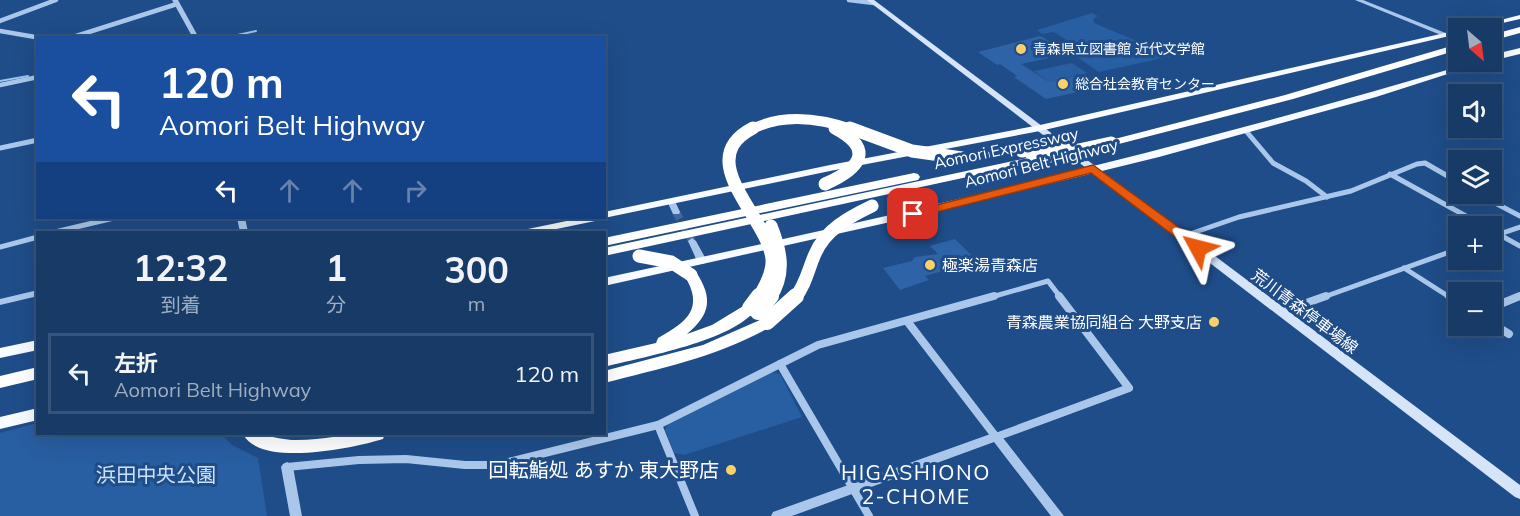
<!DOCTYPE html>
<html lang="ja">
<meta charset="utf-8">
<style>
:root{--surface:#173a67;--page:#244570;--text:#f1f3f6;--muted:#9eadc0;--line:#36547b}
body{margin:0;font-family:Mulish,"Noto Sans JP",sans-serif;background:var(--page);color:var(--text);height:100vh;display:flex;flex-direction:column;font-size:22px;white-space:nowrap}
*{box-sizing:border-box;margin:0}
p{font-size:20px;color:var(--muted)}
.icon{flex:none;width:33px;height:33px;fill:none;stroke:currentColor;stroke-width:2;stroke-linecap:round;stroke-linejoin:round}
.map{position:relative;flex:1;overflow:hidden}
.details{position:absolute;left:36px;top:231px;width:570px;height:204px;display:flex;flex-direction:column;background:var(--surface);border-radius:0px;box-shadow:0 6px 24px #0002,0 0 0 2px var(--line)}
.details>*{flex:none}
.guide{position:absolute;left:36px;top:36px;width:570px;height:183px;border-radius:0px;box-shadow:0 6px 24px #0002,0 0 0 2px var(--line);background:#1a4fa0;color:#fff;overflow:hidden}
.needle{width:39px;rotate:152deg}
.buttons{position:absolute;left:1448px;top:18px;display:grid;gap:12px}
.buttons a{display:grid;place-items:center;width:54px;height:54px;border-radius:0px;background:var(--surface);box-shadow:0 6px 24px #0002,0 0 0 2px var(--line);font-size:30px}
.pin{position:absolute;display:grid;place-items:center;width:51px;height:51px;color:#fff;margin:-26px;border-radius:12px;box-shadow:0 3px 9px #0006}
.me{position:absolute;width:66px;margin:-33px;rotate:308deg;stroke-linejoin:round;filter:drop-shadow(0 0 4px #0008)}
.turn{display:flex;align-items:center;gap:21px;height:126px;padding:0 24px;font-size:27px}
.turn .icon{width:78px;height:78px;stroke-width:2.5}
.turn b{display:block;font-size:42px;line-height:51px}
.lanes{display:flex;align-items:center;height:57px;padding:0 24px;background:#0003;justify-content:center;gap:30px;direction:ltr}
.lanes .off{opacity:.35}
.eta{display:flex;justify-content:space-evenly;align-items:center;height:102px;text-align:center}
.eta b{font-size:36px;font-weight:700;line-height:42px}
ul{padding:0;list-style:none}
li{display:flex;align-items:center;gap:18px;height:81px;margin:0 12px 9px;padding:0 12px;border:3px solid var(--line);border-radius:0px}
li div{flex:1}
li b{display:block;font-size:22px}
li em{font-style:normal}
.map>svg:first-child{display:block}
.green{fill:#285ea2}
.lines{fill:none;stroke-linecap:round;stroke-linejoin:round}
.stream{stroke:#9dc2ed;stroke-width:2}
.building{fill:#2e64a7}
.tertiary-tunnel{stroke:#41689b;stroke-width:8;stroke-dasharray:8 4.5;stroke-linecap:butt}
.minor-far2{stroke:#aac7eb;stroke-width:4.5}
.minor-far1{stroke:#aac7eb;stroke-width:5}
.minor{stroke:#aac7eb;stroke-width:8}
.tertiary{fill:#aac7eb;fill-rule:evenodd}
.secondary{fill:#d5e4f9;fill-rule:evenodd}
.trunk{fill:#f7fafe;fill-rule:evenodd}
.motorway{fill:#fff;fill-rule:evenodd}
.motorway-bridge-far2{stroke:#fff;stroke-width:10}
.motorway-bridge-far1{stroke:#fff;stroke-width:13}
.motorway-bridge{stroke:#fff;stroke-width:16}
.route{fill:#ea580c;stroke:#983908;stroke-width:1.5}
.poi-dot{fill:#fad169;stroke:#1f4d89;stroke-width:2}
.labels{text-anchor:middle;stroke-width:6;stroke-linejoin:round;paint-order:stroke}
.far-poi-label{font-size:14px;fill:#fff;stroke:#1f4d89;text-anchor:start}
.street-label{font-size:16px;fill:#fff;stroke:#1f4d89}
.poi-label{font-size:16px;fill:#fff;stroke:#1f4d89;text-anchor:start}
.near-poi-label{font-size:20px;fill:#fff;stroke:#1f4d89;text-anchor:end}
.near-park-label{font-size:20px;fill:#cfe1f8;stroke:#1f4d89}
.near-neighbourhood-label{font-size:21px;letter-spacing:1.5px;fill:#fff;stroke:#1f4d89}
</style>
<div class="map">
<svg width="1520" height="516" viewBox="0 0 1520 516">
<rect width="100%" height="100%" fill="#1f4d89"/>
<!-- green -->
<g class="green">
<polygon points="1092,13 1098,16 1093,19 1094,23 1172,56 1099,72 1070,52 1081,49 1054,32 1042,34 1037,30"/>
<polygon points="1072,63 1087,73 1049,82 1034,71"/>
<polygon points="771,372 780,374 802,417 684,455 674,453 665,430 668,424"/>
<polygon points="37,423 38,434 221,434 232,445 258,458 267,516 0,516 0,433"/>
</g>
<g class="lines">
<!-- stream -->
<g class="stream">
<polyline points="224,38 256,31"/>
<polyline points="0,81 28,76"/>
</g>
</g>
<!-- building -->
<g class="building">
<polygon points="1040,36 1056,45 1049,46 1063,55 1021,64 1049,82 1085,74 1104,86 1046,99 1014,77 1017,76 1000,64 997,65 978,52"/>
<polygon points="955,239 977,261 925,276 929,280 900,290 883,268 912,261 915,257 938,254 930,246"/>
</g>
<g class="lines">
<!-- tertiary-tunnel -->
<polyline class="tertiary-tunnel" points="676,212 692,241"/>
<!-- minor-far2 -->
<g class="minor-far2">
<polyline points="849,0 874,3"/>
<polyline points="0,21 56,0"/>
<polyline points="0,31 41,38"/>
<polyline points="70,38 177,4"/>
<polyline points="0,85 38,77"/>
</g>
<!-- minor-far1 -->
<g class="minor-far1">
<polyline points="1246,131 1273,163 1306,181 1327,197"/>
<polyline points="0,148 38,140"/>
<polyline points="1390,174 1484,226"/>
<polyline points="1478,194 1520,216"/>
<polyline points="1491,230 1520,246"/>
<polyline points="55,232 114,218"/>
<polyline points="1184,236 1239,217 1351,191 1417,164 1425,163 1458,182"/>
<polyline points="1491,237 1520,227"/>
<polyline points="0,247 38,237"/>
<polyline points="1404,268 1451,298"/>
<polyline points="988,298 1048,281 1061,298"/>
<polyline points="1321,298 1458,249"/>
<polyline points="1516,298 1520,296"/>
</g>
<!-- minor -->
<g class="minor">
<polyline points="1449,296 1458,302"/>
<polyline points="1498,305 1520,296"/>
<polyline points="1281,312 1326,296"/>
<polyline points="907,321 996,437 1129,388 1059,296"/>
<polyline points="1491,323 1509,334"/>
<polyline points="780,364 869,516"/>
<polyline points="658,425 695,516"/>
<polyline points="287,467 359,460 406,459 465,465 496,465 658,425 818,345 994,296"/>
</g>
<!-- tertiary -->
<g class="tertiary">
<polygon points="172,0 178,0 199,38 193,38"/>
<polygon points="1355,0 1363,0 1458,38 1458,42"/>
<polygon points="668,199 674,199 680,212 679,214 673,214 667,201"/>
<polygon points="237,218 245,218 248,232 240,232"/>
<polygon points="692,238 696,241 707,261 705,263 702,264 697,261 688,241"/>
<polygon points="38,290 38,296 0,305 0,299"/>
<polygon points="996,432 1000,434 1064,516 1051,516 994,442 792,516 771,516 773,512"/>
<polygon points="287,462 291,464 293,467 302,516 290,516 281,467 283,464"/>
</g>
<!-- secondary -->
<polygon class="secondary" points="867,0 874,0 1520,485 1520,499 1515,497"/>
<!-- trunk -->
<g class="trunk">
<polygon points="1520,15 1520,19 1481,28 1469,28"/>
<polygon points="1458,30 1458,34 1040,131 830,171 604,218 600,218 604,218 604,212 830,165 1040,125"/>
<polygon points="1520,48 1520,54 1491,61 1491,55"/>
<path d="M1474 62H1485L1376 97 1159 157 935 212 604 286V278C897 216 1187 148 1474 62Z"/>
<polygon points="581,218 601,218 595,221 542,232 522,232 528,229"/>
<polygon points="38,340 38,350 0,358 0,348"/>
<polygon points="38,408 38,420 0,429 0,417"/>
</g>
<!-- motorway -->
<g class="motorway">
<polygon points="1520,27 1520,33 1491,41 1491,35"/>
<polygon points="1458,44 1458,50 1293,99 1111,146 1105,143 1107,141 1285,95"/>
<polygon points="1022,148 1026,149 1026,153 962,161 956,158 962,155"/>
<polygon points="1032,157 1038,160 1036,162 604,256 604,248"/>
<polygon points="914,173 918,174 920,177 918,180 604,246 604,238"/>
<path d="M691 271 696 272C713 298 711 314 687 334L712 325 745 305H755L757 308C735 341 642 357 604 367V355L656 343 658 338C687 322 705 308 684 275Z"/>
<path d="M767 317 772 318 774 322 772 326C720 356 662 368 604 383V371L703 345Z"/>
<polygon points="38,367 38,379 0,388 0,376"/>
<path d="M243 434C261 432 278 440 297 440 327 440 356 431 385 434L383 439C354 448 260 468 243 434Z"/>
</g>
<!-- motorway-bridge-far2 -->
<g class="motorway-bridge-far2">
<polyline points="835,128 838,130"/>
<path d="M750 130C783 113 820 118 854 130"/>
</g>
<!-- motorway-bridge-far1 -->
<g class="motorway-bridge-far1">
<path d="M753 128C691 160 768 217 772 259 773 273 765 287 758 298"/>
<polyline points="850,128 912,151 962,158"/>
<polyline points="1022,151 1071,144"/>
<polyline points="1032,160 1111,143"/>
<path d="M825 184C859 169 876 150 835 128"/>
<polyline points="639,256 671,262 691,275"/>
<path d="M770 298C786 274 781 251 771 226"/>
<path d="M795 298C806 284 808 270 815 254 825 230 849 217 872 206"/>
</g>
<!-- motorway-bridge -->
<g class="motorway-bridge">
<polyline points="750,308 759,296"/>
<polyline points="758,312 771,296"/>
<polyline points="767,322 796,296"/>
</g>
</g>
<!-- route -->
<polygon class="route" points="1093,165 1203,245 1205,248 1203,251 1194,251 1091,173 913,218 907,214 909,212"/>
<!-- markers -->
<g class="poi-dot">
<circle cx="1021" cy="49" r="6"/>
<circle cx="1063" cy="84" r="6"/>
<circle cx="930" cy="265" r="6"/>
<circle cx="1214" cy="322" r="6"/>
<circle cx="731" cy="470" r="6"/>
</g>
<g class="labels">
<!-- far-poi labels -->
<g class="far-poi-label">
<text x="1033" y="54">青森県立図書館 近代文学館</text>
<text x="1075" y="89">総合社会教育センター</text>
</g>
<!-- street labels -->
<g class="street-label">
<text transform="translate(1006 148) rotate(-12)" y="6">Aomori Expressway</text>
<text transform="translate(1041 163) rotate(-14)" y="6">Aomori Belt Highway</text>
<text transform="translate(1305 311) rotate(37)" y="6">荒川青森停車場線</text>
</g>
<!-- poi labels -->
<g class="poi-label">
<text x="942" y="271">極楽湯青森店</text>
<text x="1202" y="328" text-anchor="end">青森農業協同組合 大野支店</text>
</g>
<!-- near-poi labels -->
<g class="near-poi-label">
<text x="719" y="477">回転鮨処 あすか 東大野店</text>
</g>
<!-- near-park labels -->
<g class="near-park-label">
<text x="156" y="482">浜田中央公園</text>
</g>
<!-- near-neighbourhood labels -->
<g class="near-neighbourhood-label">
<text x="916" y="480">HIGASHIONO<tspan x="916" dy="24">2-CHOME</tspan></text>
</g>
</g>
</svg>
<div class="buttons">
<a><svg class="needle" viewBox="-14 -14 28 28"><path d="M0-13l5 13h-10z" fill="#e53935"/><path d="M0 13l5-13h-10z" fill="#9eadc0"/></svg></a>
<a><svg class="icon" aria-label="sound" viewBox="0 0 24 24"><path d="M4 9h4l5-4v14l-5-4H4zM17 9q2 3 0 6"/></svg></a>
<a><svg class="icon" aria-label="layers" viewBox="0 0 24 24"><path d="M12 4l9 5-9 5-9-5zM3 14l9 5 9-5"/></svg></a>
<a>+</a>
<a>−</a>
</div>
<div class="pin" style="left:913px;top:214px;background:#d93025"><svg class="icon" aria-label="arrive" viewBox="0 0 24 24"><path d="M6 21V4h12l-3 4 3 4H6"/></svg></div>
<svg class="me" style="left:1198px;top:248px" viewBox="-20 -20 40 40"><path d="M0-17L14 15 0 8-14 15z" fill="#ea580c" stroke="#fff" stroke-width="4"/></svg>
<div class="guide">
<div class="turn"><svg class="icon" aria-label="left" viewBox="0 0 24 24"><path d="M17 20v-9H6M10 6l-5 5 5 5"/></svg><div><b>120 m</b>Aomori Belt Highway</div></div>
<div class="lanes"><svg class="icon" aria-label="left" viewBox="0 0 24 24"><path d="M17 20v-9H6M10 6l-5 5 5 5"/></svg><svg class="icon off" aria-label="ahead" viewBox="0 0 24 24"><path d="M12 20V5M6 11l6-6 6 6"/></svg><svg class="icon off" aria-label="ahead" viewBox="0 0 24 24"><path d="M12 20V5M6 11l6-6 6 6"/></svg><svg class="icon off" aria-label="right" viewBox="0 0 24 24"><path d="M7 20v-9h11M14 6l5 5-5 5"/></svg></div>
</div>
<section class="details">
<div class="eta">
<div><b>12:32</b><p>到着</p></div>
<div><b>1</b><p>分</p></div>
<div><b>300</b><p>m</p></div>
</div>
<ul>
<li><svg class="icon" aria-label="left" viewBox="0 0 24 24"><path d="M17 20v-9H6M10 6l-5 5 5 5"/></svg><div><b>左折</b><p>Aomori Belt Highway</p></div><em>120 m</em></li>
</ul>
</section>
</div>
